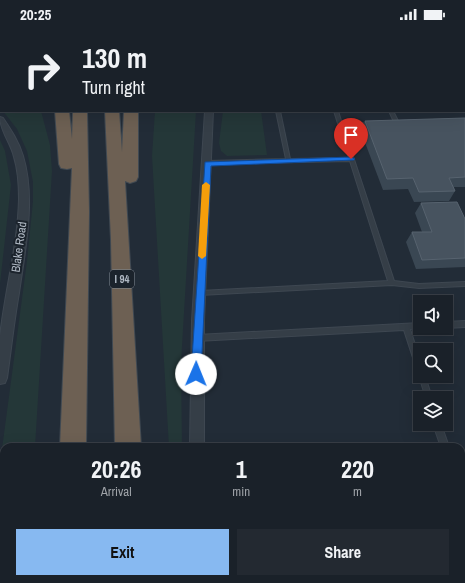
<!DOCTYPE html>
<style>
:root{--surface:#1a2129;--page:#232931;--text:#f1f3f6;--muted:#9fa3a8;--line:#383e46;--accent:#87b9f1}
body{margin:0;font-family:"Archivo Narrow",sans-serif;background:var(--page);color:var(--text);height:100vh;display:flex;flex-direction:column;font-size:15px;white-space:nowrap}
*{box-sizing:border-box;margin:0}
p{font-size:13px;color:var(--muted)}
.icon{flex:none;width:22px;height:22px;fill:none;stroke:currentColor;stroke-width:2;stroke-linecap:round;stroke-linejoin:round}
.map{position:relative;flex:1;overflow:hidden}
.side{position:absolute;left:0px;top:415px;width:465px;height:140px;display:flex;flex-direction:column;background:var(--surface);border-radius:12px 12px 0 0;box-shadow:0 4px 16px #0002,0 0 0 1px var(--line)}
.side>*{flex:none}
.banner{position:absolute;left:0px;top:0px;width:465px;height:84px;box-shadow:0 4px 16px #0002,0 0 0 1px var(--line);background:#1a2129;color:var(--text);overflow:hidden}
.buttons{position:absolute;left:413px;top:267px;display:grid;gap:8px}
.buttons a{display:grid;place-items:center;width:40px;height:40px;border-radius:0px;background:var(--surface);box-shadow:0 4px 16px #0002,0 0 0 1px var(--line);font-size:20px}
.pin{position:absolute;display:grid;place-items:center;width:34px;height:34px;color:#fff;margin:-41px -17px;border-radius:50% 50% 50% 0;rotate:-45deg;box-shadow:0 0 4px #0007}
.pin .icon{rotate:45deg}
.me{position:absolute;width:44px;margin:-22px;rotate:1deg;stroke-linejoin:round;filter:drop-shadow(0 0 3px #0008)}
.turn{display:flex;align-items:center;gap:14px;height:84px;padding:0 16px;font-size:18px}
.turn .icon{width:52px;height:52px;stroke-width:2.5}
.turn b{display:block;font-size:28px;line-height:34px}
.eta{display:flex;justify-content:space-evenly;align-items:center;height:68px;text-align:center}
.eta b{font-size:24px;font-weight:700;line-height:28px}
.cta{display:flex;gap:8px;margin-top:auto;padding:8px 16px}
.cta a{flex:1;height:46px;border-radius:0px;background:var(--accent);color:#111;font-size:16px;font-weight:700;line-height:46px;text-align:center}
.cta a+a{background:var(--page);color:var(--text)}
.status{display:flex;justify-content:space-between;align-items:center;height:28px;padding:0 20px;background:var(--surface);direction:ltr}
.status svg{height:11px;fill:currentColor}
.map>svg:first-child{display:block}
.green{fill:#243738}
.lines{fill:none;stroke-linecap:round;stroke-linejoin:round}
.service-casing{stroke:#3e4751;stroke-width:2}
.minor-casing{stroke:#3e4751;stroke-width:2}
.motorway-casing{stroke:#404952;stroke-width:2}
.service{fill:#353e47;fill-rule:evenodd}
.minor{fill:#353e47;fill-rule:evenodd}
.motorway{fill:#6d6053;fill-rule:evenodd}
.wall{fill:#3a4753}
.building{fill:#47535f;stroke:#57636f}
.route{fill:#1a73e8;stroke:#114b97}
.slow{fill:#f59e0b}
.labels{text-anchor:middle;stroke-width:4;stroke-linejoin:round;paint-order:stroke}
.shield{fill:#1b232c;stroke:#838c96;stroke-width:1}
.shield-label{font-size:11px;font-weight:bold;fill:#b0b9c4}
.street-label{font-size:12px;fill:#b0b9c4;stroke:#1b232c}
</style>
<div class="status"><b>20:25</b><svg viewBox="0 0 49 12"><path d="M0 12V9h3v3zM5 12V6h3v6zM10 12V3h3v9zM15 12V0h3v12zM26 1h20v11H26zM47 4h2v5h-2z"/></svg></div>
<div class="map">
<svg width="465" height="555" viewBox="0 0 465 555">
<rect width="100%" height="100%" fill="#222c37"/>
<!-- green -->
<g class="green">
<polygon points="3,83 41,83 50,117 52,143 35,419 4,419 4,551 27,551 27,555 0,555 0,436 27,233 33,173 33,154 27,123 17,101"/>
<polygon points="155,83 196,83 181,335 182,419 169,419 152,128"/>
<polygon points="223,83 261,83 267,127 227,128 221,123 219,115"/>
<polygon points="0,112 5,123 11,157 0,256"/>
</g>
<g class="lines">
<defs>
<g id="service">
<rect x="464" y="68" width="1" height="3"/>
<polygon points="276,83 280,83 290,131 349,130 334,83 338,83 342,96 373,95 373,97 371,97 343,98 394,253 419,256 465,254 465,258 419,260 392,257 200,267 198,267 197,265 198,263 200,263 388,253 350,133 205,136 205,135 207,133 286,131"/>
<polygon points="389,83 393,83 399,95 399,96 395,96"/>
<polygon points="465,293 465,299 446,300 446,294"/>
<polygon points="420,295 420,300 422,300 410,301 420,332 420,345 418,344 417,342 404,302 197,313 195,312 194,310 195,308 197,307"/>
<polygon points="420,346 420,348 425,348 432,370 426,370 419,348"/>
<polygon points="433,396 441,396 449,419 441,419"/>
<rect x="461" y="435" width="4" height="8"/>
<polygon points="461,464 464,465 465,468 465,484 462,483 461,480"/>
<polygon points="431,551 440,551 441,555 432,555"/>
</g>
<g id="minor">
<polygon points="233,0 240,0 233,1"/>
<polygon points="205,83 213,83 204,293 204,419 190,419 192,293"/>
<path d="M0 89 3 90C11 102 19 114 23 128 36 171 25 222 19 265 14 293 11 322 7 350L5 355 0 356C0 340 0 323 0 308 5 262 18 217 19 171 19 157 18 142 14 129 11 115 0 103 0 89Z"/>
<polygon points="208,551 226,551 227,555 209,555"/>
</g>
<g id="motorway">
<polygon points="15,0 27,0 28,1 16,1"/>
<rect x="73" y="0" width="12" height="1"/>
<polygon points="98,0 110,0 111,1 99,1"/>
<rect x="152" y="0" width="12" height="1"/>
<polygon points="55,83 69,83 72,111 73,83 87,83 89,184 86,419 60,419 72,140 67,141 61,140 59,136"/>
<polygon points="105,83 119,83 122,124 124,83 138,83 138,149 136,153 130,155 125,153 141,419 115,419 111,212"/>
<rect x="52" y="551" width="30" height="4"/>
<polygon points="117,551 147,551 148,555 118,555"/>
</g>
</defs>
<!-- service casing -->
<use href="#service" class="service-casing"/>
<!-- minor casing -->
<use href="#minor" class="minor-casing"/>
<!-- motorway casing -->
<use href="#motorway" class="motorway-casing"/>
<!-- service -->
<use href="#service" class="service"/>
<!-- minor -->
<use href="#minor" class="minor"/>
<!-- motorway -->
<use href="#motorway" class="motorway"/>
</g>
<!-- wall -->
<g class="wall">
<polygon points="465,90 465,159 454,159 455,163 449,173 414,174 408,161 383,162 361,104 365,93"/>
<polygon points="421,175 465,191 465,239 416,241 406,214 412,204 422,204 415,185"/>
</g>
<!-- building -->
<g class="building">
<polygon points="465,90 465,149 449,150 455,163 419,164 413,150 387,151 365,93"/>
<polygon points="457,174 465,191 465,230 422,232 412,204 432,204 421,175"/>
</g>
<!-- route -->
<polygon class="route" points="351,129 355,131 354,132 211,138 201,346 199,349 196,351 192,349 191,346 205,134"/>
<!-- slow -->
<polygon class="slow" points="206,154 210,157 206,228 202,231 198,228 202,157"/>
<g class="labels">
<!-- shield labels -->
<rect class="shield" x="110" y="242" width="24" height="18" rx="3"/>
<g class="shield-label">
<text x="122" y="255">I 94</text>
</g>
<!-- street labels -->
<g class="street-label">
<text transform="translate(19 219) rotate(-82)" y="4">Blake Road</text>
</g>
</g>
</svg>
<div class="buttons">
<a><svg class="icon" aria-label="sound" viewBox="0 0 24 24"><path d="M4 9h4l5-4v14l-5-4H4zM17 9q2 3 0 6"/></svg></a>
<a><svg class="icon" aria-label="search" viewBox="0 0 24 24"><circle cx="10" cy="10" r="6"/><path d="M15 15l6 6"/></svg></a>
<a><svg class="icon" aria-label="layers" viewBox="0 0 24 24"><path d="M12 4l9 5-9 5-9-5zM3 14l9 5 9-5"/></svg></a>
</div>
<div class="pin" style="left:351px;top:131px;background:#d93025"><svg class="icon" aria-label="arrive" viewBox="0 0 24 24"><path d="M6 21V4h12l-3 4 3 4H6"/></svg></div>
<svg class="me" style="left:196px;top:346px" viewBox="-20 -20 40 40"><circle r="19" fill="#fff"/><path d="M0-13L10 11 0 6-10 11z" fill="#1a73e8"/></svg>
<div class="banner">
<div class="turn"><svg class="icon" aria-label="right" viewBox="0 0 24 24"><path d="M7 20v-9h11M14 6l5 5-5 5"/></svg><div><b>130 m</b>Turn right</div></div>
</div>
<section class="side">
<div class="eta">
<div><b>20:26</b><p>Arrival</p></div>
<div><b>1</b><p>min</p></div>
<div><b>220</b><p>m</p></div>
</div>
<div class="cta"><a>Exit</a><a>Share</a></div>
</section>
</div>
